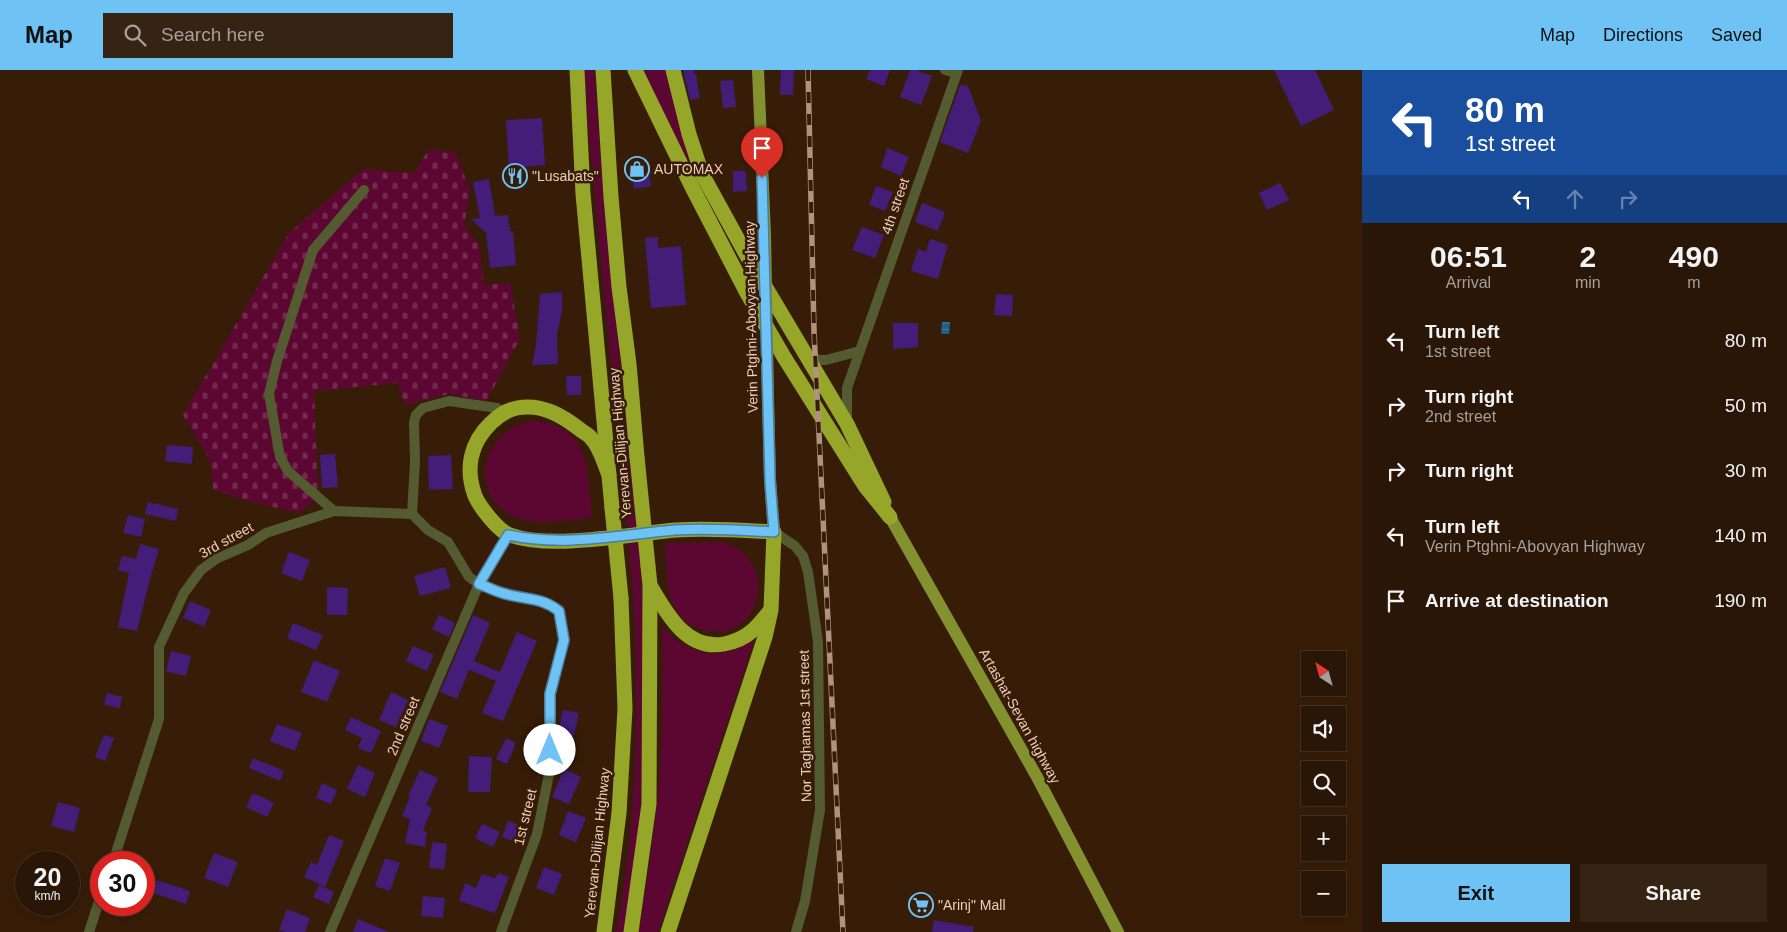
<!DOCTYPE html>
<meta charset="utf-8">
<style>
:root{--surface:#291606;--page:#352314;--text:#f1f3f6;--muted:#a59f9b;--line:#453528;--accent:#6fc2f4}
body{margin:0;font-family:Helvetica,sans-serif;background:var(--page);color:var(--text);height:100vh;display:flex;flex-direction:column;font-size:19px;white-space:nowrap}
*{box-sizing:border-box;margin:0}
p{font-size:16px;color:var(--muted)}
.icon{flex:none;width:28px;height:28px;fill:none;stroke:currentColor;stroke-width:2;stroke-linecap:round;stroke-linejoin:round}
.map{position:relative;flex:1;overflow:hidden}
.sheet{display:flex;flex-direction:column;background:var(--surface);width:425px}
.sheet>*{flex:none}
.guide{background:#1a4fa0;color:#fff;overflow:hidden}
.needle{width:32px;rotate:324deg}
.controls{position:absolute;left:1301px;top:581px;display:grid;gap:10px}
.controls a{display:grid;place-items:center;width:45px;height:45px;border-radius:0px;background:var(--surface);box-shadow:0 2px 8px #0003,0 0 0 1px var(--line);font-size:25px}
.speed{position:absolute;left:15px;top:781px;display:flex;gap:10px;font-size:25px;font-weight:700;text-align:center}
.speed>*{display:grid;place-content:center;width:65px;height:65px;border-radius:50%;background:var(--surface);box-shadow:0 2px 8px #0003,0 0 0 1px var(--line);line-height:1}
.speed small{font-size:12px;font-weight:400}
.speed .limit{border:8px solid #d22;background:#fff;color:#111}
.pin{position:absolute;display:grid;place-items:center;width:42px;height:42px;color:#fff;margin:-51px -21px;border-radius:50% 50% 50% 0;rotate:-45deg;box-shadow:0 0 5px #0007}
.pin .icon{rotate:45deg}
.me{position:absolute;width:55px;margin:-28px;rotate:0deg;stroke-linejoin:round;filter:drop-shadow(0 0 4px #0008)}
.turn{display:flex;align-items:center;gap:18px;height:105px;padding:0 20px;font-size:22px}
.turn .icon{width:65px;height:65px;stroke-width:2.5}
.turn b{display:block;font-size:35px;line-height:42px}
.lanes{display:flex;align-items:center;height:48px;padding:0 20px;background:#0003;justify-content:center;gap:25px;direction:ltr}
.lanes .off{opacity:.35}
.eta{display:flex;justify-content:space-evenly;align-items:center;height:85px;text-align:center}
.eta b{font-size:30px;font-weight:800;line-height:35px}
.cta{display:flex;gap:10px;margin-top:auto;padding:10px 20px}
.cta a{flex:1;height:58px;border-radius:0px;background:var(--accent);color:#111;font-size:20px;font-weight:800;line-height:58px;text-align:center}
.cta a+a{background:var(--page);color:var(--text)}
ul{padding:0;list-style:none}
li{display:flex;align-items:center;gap:15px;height:65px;padding:0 20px}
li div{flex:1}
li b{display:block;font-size:19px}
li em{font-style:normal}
header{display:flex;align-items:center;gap:30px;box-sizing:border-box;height:70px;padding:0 25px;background:var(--accent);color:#111}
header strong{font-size:24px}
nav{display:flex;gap:28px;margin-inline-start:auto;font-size:18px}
.search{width:350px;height:45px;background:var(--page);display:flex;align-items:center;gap:12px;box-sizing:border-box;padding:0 18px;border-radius:0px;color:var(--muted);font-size:19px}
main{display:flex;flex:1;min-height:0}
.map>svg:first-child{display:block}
.grass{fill:#5c0632}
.cemetery{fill:url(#cemetery-stones)}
.water{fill:url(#water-rules)}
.building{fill:#431d78}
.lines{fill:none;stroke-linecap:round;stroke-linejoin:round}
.street{stroke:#545b30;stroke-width:10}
.primary{stroke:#83912e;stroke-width:12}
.highway{stroke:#96a629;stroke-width:15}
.rail-casing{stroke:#b0937f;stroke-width:5.5}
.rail{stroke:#371d08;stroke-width:4;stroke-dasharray:11;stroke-linecap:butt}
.primary-bridge{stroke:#83912e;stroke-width:12}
.highway-bridge{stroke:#96a629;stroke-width:15}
.route-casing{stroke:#487e9f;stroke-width:12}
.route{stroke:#6fc2f4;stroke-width:9}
.labels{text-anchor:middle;stroke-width:5;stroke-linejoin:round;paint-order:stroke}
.poi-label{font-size:14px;fill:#edcfbb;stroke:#371d08;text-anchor:start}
.street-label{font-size:14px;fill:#edcfbb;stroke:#371d08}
</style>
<header>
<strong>Map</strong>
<div class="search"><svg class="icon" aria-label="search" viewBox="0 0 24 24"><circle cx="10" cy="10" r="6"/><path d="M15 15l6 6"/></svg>Search here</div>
<nav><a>Map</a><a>Directions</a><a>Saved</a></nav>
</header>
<main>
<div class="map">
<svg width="1362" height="862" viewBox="0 0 1362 862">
<defs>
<pattern id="cemetery-stones" width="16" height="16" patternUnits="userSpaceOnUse" patternTransform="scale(1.25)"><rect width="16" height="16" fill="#5c0632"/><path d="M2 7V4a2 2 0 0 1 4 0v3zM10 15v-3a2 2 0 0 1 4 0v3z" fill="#74294e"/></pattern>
<pattern id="water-rules" width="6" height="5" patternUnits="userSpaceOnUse" patternTransform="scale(1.25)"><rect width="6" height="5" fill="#1d5f83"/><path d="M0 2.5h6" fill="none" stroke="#3e7593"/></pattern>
</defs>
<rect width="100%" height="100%" fill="#371d08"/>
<!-- grass -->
<g class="grass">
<path d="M584 0H594L607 160 643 522 645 695 636 794 624 862H616C638 749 639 635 633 521L588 58Z"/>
<polygon points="642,0 669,0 689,93"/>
<path d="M535 351C591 355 588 404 592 448 569 450 542 456 520 449 467 432 477 358 535 351Z"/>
<path d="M720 472C786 488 759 579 700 559 689 556 680 548 674 538 665 519 667 493 665 473Z"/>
<path d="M662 556C676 575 705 589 729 581 739 578 747 570 756 564L658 862H639C646 819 653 776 657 733 663 674 663 615 662 556Z"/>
</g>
<!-- cemetery -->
<polygon class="cemetery" points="429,79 456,83 470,121 464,155 480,177 484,215 510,213 520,269 507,292 487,331 449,324 405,335 398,313 314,321 318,428 299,443 248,431 213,419 210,390 183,345 289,163 363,99 414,103"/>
<!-- water -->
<polygon class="water" points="942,252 950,252 949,264 941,264"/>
<!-- building -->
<g class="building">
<polygon points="683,0 694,0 694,4 696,4 700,28 690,30"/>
<polygon points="781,0 794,0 793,25 780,25"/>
<polygon points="870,0 890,0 884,16 866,9"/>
<polygon points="910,0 916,0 932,6 921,35 900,27"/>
<polygon points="1274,0 1315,0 1334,40 1301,56"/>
<polygon points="733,10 736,37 723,38 720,11"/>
<polygon points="960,15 968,16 981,51 968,83 940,72"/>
<polygon points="542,48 545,95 509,98 506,50"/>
<polygon points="887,78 909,87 901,106 881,97"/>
<polygon points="646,88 651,116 634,119 629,91"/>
<polygon points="733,101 746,101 747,121 733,122"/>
<polygon points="489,109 495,146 508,145 510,161 513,161 516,195 490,198 486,163 471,149 480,148 473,112"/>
<polygon points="1280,113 1289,130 1267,140 1259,123"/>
<polygon points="876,116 893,122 885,141 869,135"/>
<polygon points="922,133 945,142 938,161 915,152"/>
<polygon points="862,157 884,165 875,188 852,180"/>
<polygon points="658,167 658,178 681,176 686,235 651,238 645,168"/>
<polygon points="930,169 948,175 938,209 911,201 918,179 926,182"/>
<polygon points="562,222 562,241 557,264 558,294 532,295 536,275 540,224"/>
<polygon points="996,224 1013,225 1012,246 994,245"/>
<polygon points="893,253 918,253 918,277 893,279"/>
<polygon points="566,306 581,306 581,325 567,325"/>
<polygon points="167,375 193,377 192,394 165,391"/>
<polygon points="335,384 338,417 322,418 320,385"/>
<polygon points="451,385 453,419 429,420 428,386"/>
<polygon points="148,432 178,439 176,451 145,444"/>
<polygon points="128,445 145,449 141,467 123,463"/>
<polygon points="140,474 159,479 150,509 137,561 118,557 129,503 118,500 122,486 136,489"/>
<polygon points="289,482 310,490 302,511 281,503"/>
<polygon points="445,497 451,518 420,526 414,506"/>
<polygon points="327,517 348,518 347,545 327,545"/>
<polygon points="190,531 211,540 204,557 183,548"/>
<polygon points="439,545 455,553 449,567 432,559"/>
<polygon points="473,545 490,553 474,591 500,602 517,562 537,571 503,651 482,643 496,611 469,600 457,629 440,622"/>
<polygon points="293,553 323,565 316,580 287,568"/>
<polygon points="413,576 434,585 427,601 406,591"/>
<polygon points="171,581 191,586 186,606 166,601"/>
<polygon points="314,590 340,601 327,632 301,622"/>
<polygon points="391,622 408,630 396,657 379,650"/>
<polygon points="107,623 122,627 120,638 104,635"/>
<polygon points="563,640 579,643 573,669 557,666"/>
<polygon points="351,647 381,661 371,683 358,678 362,668 345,660"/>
<polygon points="429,649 448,656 439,678 421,671"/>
<polygon points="277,654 302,663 295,681 270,671"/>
<polygon points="104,665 114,668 105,691 95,687"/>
<polygon points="506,668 516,673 507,694 496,689"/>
<polygon points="469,686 492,687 490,722 468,722"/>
<polygon points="253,688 284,701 280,711 249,698"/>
<polygon points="358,695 375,703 365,727 347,719"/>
<polygon points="564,699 581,707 569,734 552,727"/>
<polygon points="420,700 438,708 426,735 432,738 423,761 427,762 425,777 405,773 410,749 402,746 410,727 408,726"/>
<polygon points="322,713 337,720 331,734 316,728"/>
<polygon points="253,723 274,733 267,747 246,737"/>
<polygon points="58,732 80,738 74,762 51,756"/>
<polygon points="568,741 586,748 576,772 559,765"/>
<polygon points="508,751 530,759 523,775 502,767"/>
<polygon points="482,754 500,762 493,777 475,768"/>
<polygon points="329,765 344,771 325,817 304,807 311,792 317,795"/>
<polygon points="432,772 447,774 444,799 429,798"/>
<polygon points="214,783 238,792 228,817 204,808"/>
<polygon points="385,788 400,793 390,821 375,816"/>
<polygon points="544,797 562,804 554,825 536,818"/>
<polygon points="499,803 509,807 495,843 459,831 465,813 476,818 482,804 495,808"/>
<polygon points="144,806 190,821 186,834 144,820"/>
<polygon points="319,815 334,822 329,834 313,827"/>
<polygon points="423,826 445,828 443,848 421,846"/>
<polygon points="287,839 310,848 305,862 285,862 279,860"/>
<polygon points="358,849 389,862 353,862"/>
<polygon points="934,850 974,857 973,862 932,862"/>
</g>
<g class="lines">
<!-- street -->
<g class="street">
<polyline points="945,0 956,3"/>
<polyline points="806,284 819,290 826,290 860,281"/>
<polyline points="847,353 847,318 958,0"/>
<polyline points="334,441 288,401 280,387 269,324 277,291 313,180 364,120"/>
<polyline points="412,444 415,392 414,352 416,345 423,338 449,331 497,338 497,347"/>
<polyline points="774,462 795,476 803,486 808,502 818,572 820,740 805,831 796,862"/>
<polyline points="113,792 159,649 159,577 184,523 201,500 216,489 248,475 266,463 334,441 412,444 428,460 448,472 469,507 479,514 505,524 539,530 550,534 559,541 564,570 549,624 550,699 537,764 501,862"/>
<polyline points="89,862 101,825"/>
<polyline points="330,862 479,514 508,465"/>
</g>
<!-- primary -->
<g class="primary">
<polyline points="758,0 765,164"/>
<polyline points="768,327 770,410 774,462"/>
<polyline points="890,447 1037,707 1118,862"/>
</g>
<!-- highway -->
<g class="highway">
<polyline points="577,0 583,124 612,438"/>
<polyline points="603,0 611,127 619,217 629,294 637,387"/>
<polyline points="635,0 692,117 747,223 784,287 865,416 890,447"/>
<polyline points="673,0 689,64 702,104 747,186 847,354 884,432"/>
<path d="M609 405C604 393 600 377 591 368 589 365 585 363 582 361 563 346 542 333 517 338 507 340 497 347 491 353 470 373 465 399 475 426 480 437 498 461 510 465 552 480 630 464 676 460 709 458 741 460 774 462L771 540 765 567 668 862"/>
<path d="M651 517C667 544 687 581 724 574 734 572 744 568 752 561 759 555 764 548 770 541"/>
<polyline points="604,862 619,743 625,639 621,528"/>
<polyline points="631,862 649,734 650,515 648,496"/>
</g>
<defs>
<polyline id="rail" points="808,0 814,261 843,862"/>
</defs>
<!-- rail casing -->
<use href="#rail" class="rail-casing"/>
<!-- rail -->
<use href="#rail" class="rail"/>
<!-- primary-bridge -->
<polyline class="primary-bridge" points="765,164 768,327"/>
<!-- highway-bridge -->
<g class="highway-bridge">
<polyline points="637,387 648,496"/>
<polyline points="612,438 621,528"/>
</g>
</g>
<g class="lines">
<defs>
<path id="route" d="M550 680V624L564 570 559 541C541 527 527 530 506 524 496 522 488 517 479 514L508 465C563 477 619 465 675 460 708 458 741 460 774 462L770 410 762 108"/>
</defs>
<!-- route casing -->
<use href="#route" class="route-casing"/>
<!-- route -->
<use href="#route" class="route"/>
</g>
<!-- icons -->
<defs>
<symbol id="shop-ring" viewBox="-11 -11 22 22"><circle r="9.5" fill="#371d08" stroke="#6fc2f4" stroke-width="1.5"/><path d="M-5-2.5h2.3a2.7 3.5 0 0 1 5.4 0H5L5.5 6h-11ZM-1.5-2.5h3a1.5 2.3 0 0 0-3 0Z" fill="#6fc2f4"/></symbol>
<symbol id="restaurant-ring" viewBox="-11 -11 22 22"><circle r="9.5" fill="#371d08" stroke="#6fc2f4" stroke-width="1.5"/><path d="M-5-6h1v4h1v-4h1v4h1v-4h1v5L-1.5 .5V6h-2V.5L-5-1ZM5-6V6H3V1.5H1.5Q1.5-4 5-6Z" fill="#6fc2f4"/></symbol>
<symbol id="supermarket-ring" viewBox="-11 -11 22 22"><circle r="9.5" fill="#371d08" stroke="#6fc2f4" stroke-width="1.5"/><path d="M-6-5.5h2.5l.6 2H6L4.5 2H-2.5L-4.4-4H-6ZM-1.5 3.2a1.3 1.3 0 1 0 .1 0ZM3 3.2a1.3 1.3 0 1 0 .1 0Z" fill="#6fc2f4"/></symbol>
</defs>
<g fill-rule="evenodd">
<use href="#shop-ring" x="623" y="85" width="28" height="28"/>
<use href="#restaurant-ring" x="501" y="92" width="28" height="28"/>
<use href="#supermarket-ring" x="907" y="821" width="28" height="28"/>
</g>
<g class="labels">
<!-- poi labels -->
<g class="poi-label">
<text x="654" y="104">AUTOMAX</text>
<text x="532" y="111">"Lusabats"</text>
<text x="938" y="840">"Arinj" Mall</text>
</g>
<!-- street labels -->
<g class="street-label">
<text transform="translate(895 136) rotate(-71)" y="5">4th street</text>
<text transform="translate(751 247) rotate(-91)" y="5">Verin Ptghni-Abovyan Highway</text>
<text transform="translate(620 373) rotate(-95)" y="5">Yerevan-Dilijan Highway</text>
<text transform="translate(226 470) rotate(-29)" y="5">3rd street</text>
<text transform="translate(1020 646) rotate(61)" y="5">Artashat-Sevan highway</text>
<text transform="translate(403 656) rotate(-67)" y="5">2nd street</text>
<text transform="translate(805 656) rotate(-91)" y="5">Nor Taghamas 1st street</text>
<text transform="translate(525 747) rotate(-76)" y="5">1st street</text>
<text transform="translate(597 773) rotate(-84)" y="5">Yerevan-Dilijan Highway</text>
</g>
</g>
</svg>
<div class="controls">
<a><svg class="needle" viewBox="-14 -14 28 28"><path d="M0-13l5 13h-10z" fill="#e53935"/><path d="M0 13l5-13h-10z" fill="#a59f9b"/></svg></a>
<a><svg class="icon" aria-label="sound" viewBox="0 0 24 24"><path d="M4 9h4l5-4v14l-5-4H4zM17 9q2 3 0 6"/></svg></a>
<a><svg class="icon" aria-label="search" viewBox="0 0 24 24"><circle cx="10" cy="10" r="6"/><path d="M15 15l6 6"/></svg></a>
<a>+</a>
<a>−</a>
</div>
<div class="speed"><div>20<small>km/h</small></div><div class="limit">30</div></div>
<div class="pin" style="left:762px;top:108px;background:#d93025"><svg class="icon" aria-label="arrive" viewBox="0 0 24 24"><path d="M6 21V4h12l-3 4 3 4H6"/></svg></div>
<svg class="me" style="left:550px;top:680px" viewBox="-20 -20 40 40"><circle r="19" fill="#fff"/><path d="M0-13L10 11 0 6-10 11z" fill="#6fc2f4"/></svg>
</div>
<section class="sheet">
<div class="guide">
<div class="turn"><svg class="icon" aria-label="left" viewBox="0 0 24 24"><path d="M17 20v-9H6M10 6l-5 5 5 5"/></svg><div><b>80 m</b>1st street</div></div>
<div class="lanes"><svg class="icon" aria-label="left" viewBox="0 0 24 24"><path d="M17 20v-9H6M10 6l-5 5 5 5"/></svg><svg class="icon off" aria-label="ahead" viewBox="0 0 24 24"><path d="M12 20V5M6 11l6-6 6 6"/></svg><svg class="icon off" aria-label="right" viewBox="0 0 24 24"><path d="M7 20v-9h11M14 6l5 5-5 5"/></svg></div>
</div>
<div class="eta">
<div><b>06:51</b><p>Arrival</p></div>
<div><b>2</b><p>min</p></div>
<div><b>490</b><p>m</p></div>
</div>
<ul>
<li><svg class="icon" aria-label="left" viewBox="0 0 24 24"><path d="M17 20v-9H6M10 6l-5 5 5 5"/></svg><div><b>Turn left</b><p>1st street</p></div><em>80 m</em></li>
<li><svg class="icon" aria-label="right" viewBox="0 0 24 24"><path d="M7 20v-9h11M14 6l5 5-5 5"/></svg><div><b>Turn right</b><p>2nd street</p></div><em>50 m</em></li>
<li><svg class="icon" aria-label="right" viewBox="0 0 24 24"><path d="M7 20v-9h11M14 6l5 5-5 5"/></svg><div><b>Turn right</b></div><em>30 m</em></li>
<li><svg class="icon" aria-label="left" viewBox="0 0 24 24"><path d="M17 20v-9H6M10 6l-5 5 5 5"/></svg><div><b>Turn left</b><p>Verin Ptghni-Abovyan Highway</p></div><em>140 m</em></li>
<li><svg class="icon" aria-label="arrive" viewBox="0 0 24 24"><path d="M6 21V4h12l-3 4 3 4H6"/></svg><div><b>Arrive at destination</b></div><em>190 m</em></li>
</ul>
<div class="cta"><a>Exit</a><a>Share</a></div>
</section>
</main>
